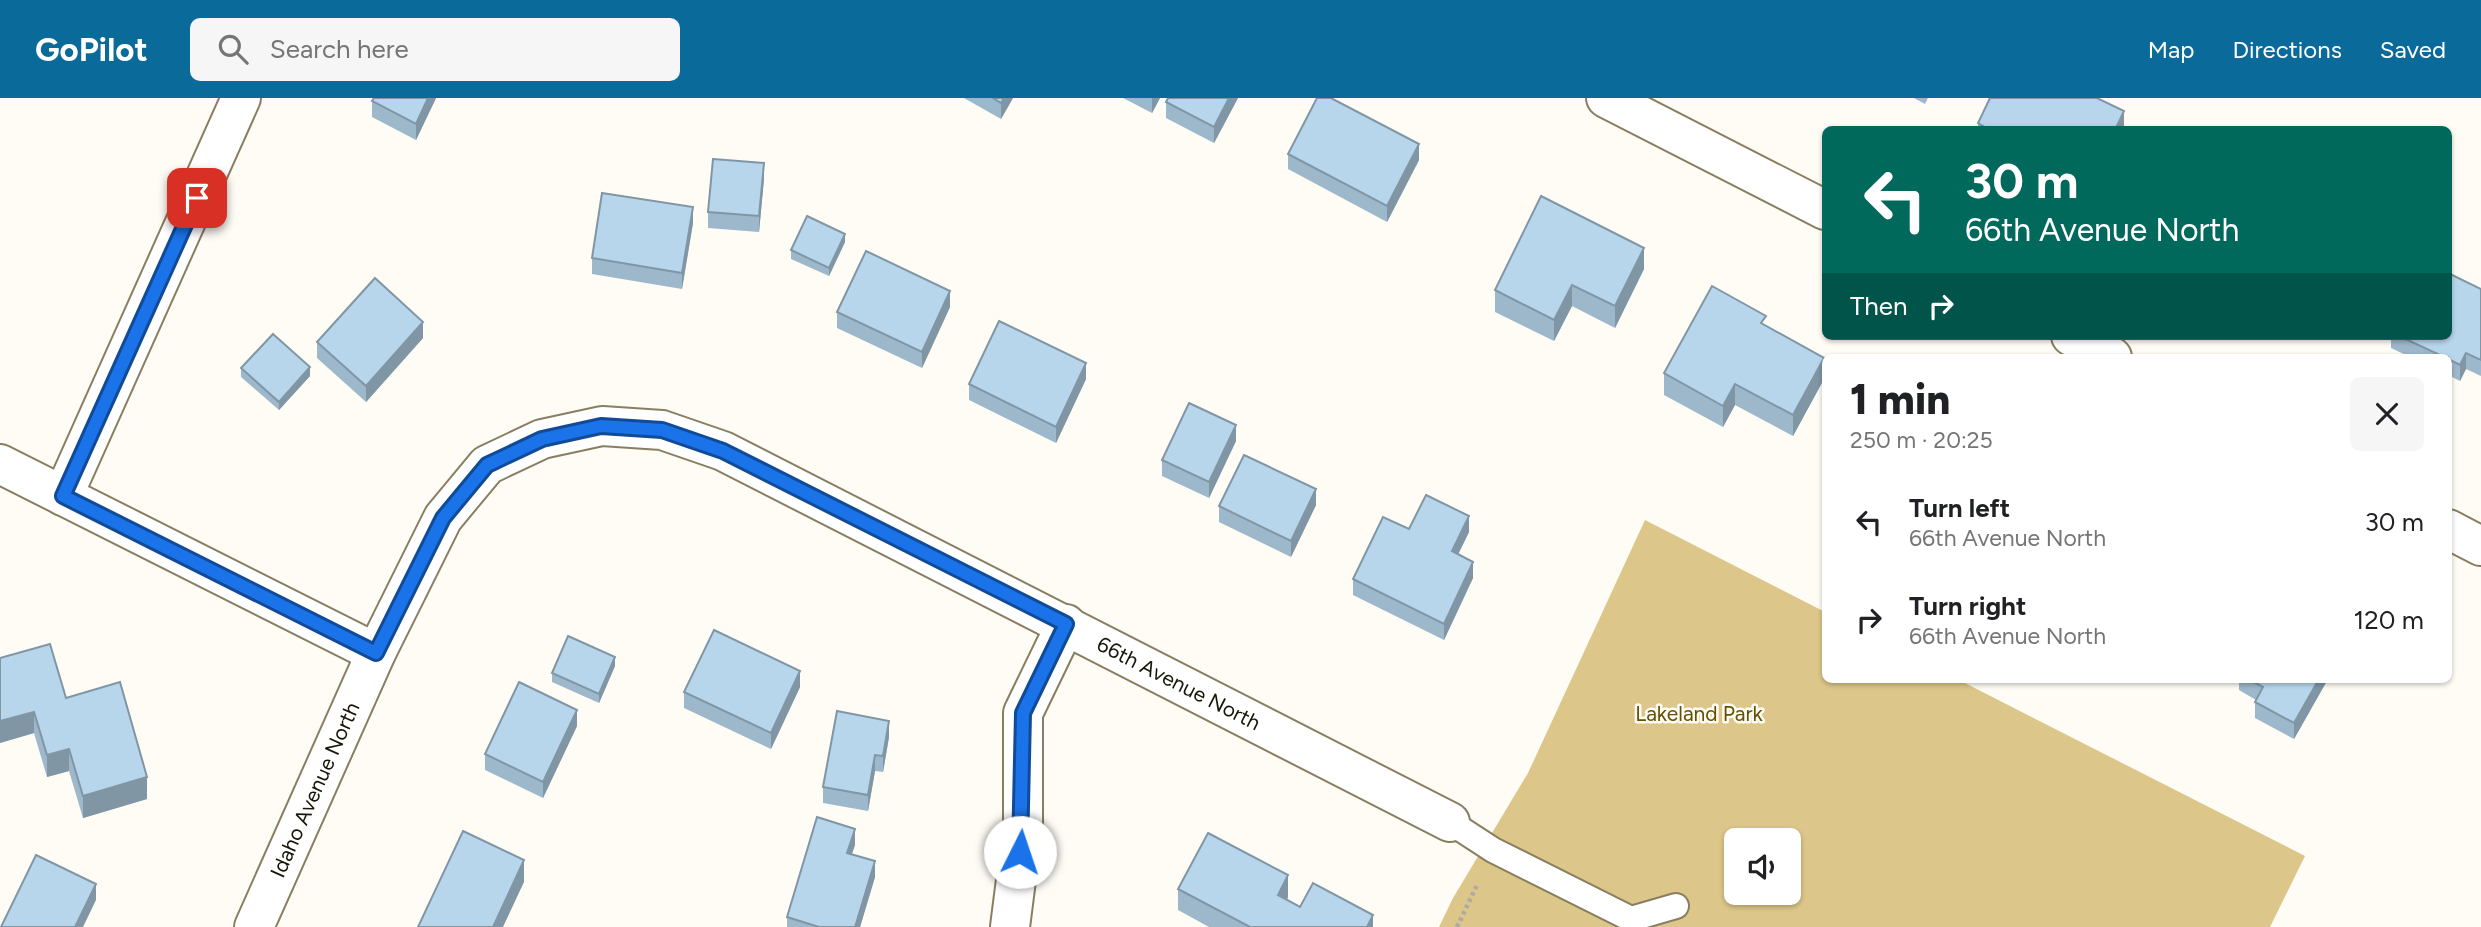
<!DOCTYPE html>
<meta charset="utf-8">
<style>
:root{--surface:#fff;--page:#f6f6f6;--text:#202124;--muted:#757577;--accent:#0a6a99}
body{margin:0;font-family:Figtree,sans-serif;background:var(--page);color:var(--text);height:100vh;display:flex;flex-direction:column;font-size:26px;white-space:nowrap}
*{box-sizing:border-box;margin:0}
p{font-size:23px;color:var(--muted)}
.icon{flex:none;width:38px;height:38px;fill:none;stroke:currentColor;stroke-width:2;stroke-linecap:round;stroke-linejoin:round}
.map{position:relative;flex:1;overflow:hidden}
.drawer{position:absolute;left:1822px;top:256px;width:630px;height:329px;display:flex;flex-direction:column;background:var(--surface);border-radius:10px;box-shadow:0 2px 5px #0004}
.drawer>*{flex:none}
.top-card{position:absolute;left:1822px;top:28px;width:630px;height:214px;border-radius:10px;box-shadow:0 2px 5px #0004;background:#00695c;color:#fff;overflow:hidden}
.controls{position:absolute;left:1724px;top:730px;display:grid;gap:14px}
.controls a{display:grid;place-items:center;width:77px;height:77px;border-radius:10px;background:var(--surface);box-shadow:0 2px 5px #0004;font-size:35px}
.pin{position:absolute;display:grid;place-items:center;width:60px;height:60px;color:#fff;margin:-30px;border-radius:14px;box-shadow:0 4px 10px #0006}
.me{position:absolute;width:77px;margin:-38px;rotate:4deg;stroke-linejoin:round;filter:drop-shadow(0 0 5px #0008)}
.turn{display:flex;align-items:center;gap:24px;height:147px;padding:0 28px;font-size:32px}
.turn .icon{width:91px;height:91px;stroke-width:2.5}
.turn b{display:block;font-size:49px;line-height:60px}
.then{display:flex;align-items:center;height:66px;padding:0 28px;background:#0003;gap:14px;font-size:26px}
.round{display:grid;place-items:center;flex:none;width:74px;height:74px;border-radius:10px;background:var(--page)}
.headline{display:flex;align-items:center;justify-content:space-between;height:119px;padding:0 28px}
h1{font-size:42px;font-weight:800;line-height:52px}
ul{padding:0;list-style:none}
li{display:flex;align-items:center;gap:21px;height:98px;padding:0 28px}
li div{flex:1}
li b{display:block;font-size:26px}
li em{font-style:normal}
header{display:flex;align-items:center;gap:42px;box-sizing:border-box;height:98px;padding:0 35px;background:var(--accent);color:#fff}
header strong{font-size:33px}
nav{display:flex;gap:38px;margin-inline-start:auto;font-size:24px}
.search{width:490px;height:63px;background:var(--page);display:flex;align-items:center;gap:18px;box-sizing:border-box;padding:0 24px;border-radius:10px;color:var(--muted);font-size:26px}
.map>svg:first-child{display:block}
.green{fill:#dcc689;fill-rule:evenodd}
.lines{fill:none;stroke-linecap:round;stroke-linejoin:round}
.lane-casing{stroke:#897e61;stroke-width:28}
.street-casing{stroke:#897e61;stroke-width:42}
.path{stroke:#adaaa1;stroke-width:4.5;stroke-dasharray:3.5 3.5;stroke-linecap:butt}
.lane{stroke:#fff;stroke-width:24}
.street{stroke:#fff;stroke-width:38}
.wall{fill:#9db8cb}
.shaded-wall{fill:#8096a5}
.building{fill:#b7d6ec;stroke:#8096a5;stroke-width:2}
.route-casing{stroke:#114b97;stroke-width:18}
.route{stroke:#1a73e8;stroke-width:12}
.labels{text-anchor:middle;stroke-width:5;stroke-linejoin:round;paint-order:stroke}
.street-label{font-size:21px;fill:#181408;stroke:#fefcf5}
.park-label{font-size:21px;fill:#655002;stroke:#fefcf5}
</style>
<header>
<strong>GoPilot</strong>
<div class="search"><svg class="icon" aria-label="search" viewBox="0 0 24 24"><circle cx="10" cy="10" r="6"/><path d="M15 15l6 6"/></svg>Search here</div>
<nav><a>Map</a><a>Directions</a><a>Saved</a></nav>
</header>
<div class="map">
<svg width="2481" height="829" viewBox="0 0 2481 829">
<rect width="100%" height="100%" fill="#fefcf5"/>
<!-- green -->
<path class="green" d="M1645 422 1825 514V581H1957L2305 758 2270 829H1439L1453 800 1528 675ZM1736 742H1788V794H1736Z"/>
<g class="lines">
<defs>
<polyline id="lane" points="1450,724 1493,752 1631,821 1676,808"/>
<g id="street">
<polyline points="1606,0 1825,112"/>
<polyline points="2071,238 2112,259"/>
<polyline points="0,366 376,555"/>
<polyline points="63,398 241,0"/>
<polyline points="2448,431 2481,448"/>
<path id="s1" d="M254 829 376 555 443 420 487 367 542 341 602 328 662 332 723 353 1450 724"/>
<polyline points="1010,829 1023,727 1023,615 1066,526"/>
</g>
</defs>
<!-- lane casing -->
<use href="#lane" class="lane-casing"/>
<!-- street casing -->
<use href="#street" class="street-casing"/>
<!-- path -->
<polyline class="path" points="1457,829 1478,785"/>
<!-- lane -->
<use href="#lane" class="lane"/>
<!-- street -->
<use href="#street" class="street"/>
</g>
<!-- wall -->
<g class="wall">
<polygon points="374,0 436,0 416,42 372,19 372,3"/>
<polygon points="964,0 1013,0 1001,21"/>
<polygon points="1123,0 1160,0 1152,15"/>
<polygon points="1238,0 1214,45 1166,20 1166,4"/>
<polygon points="1914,0 1928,0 1925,6"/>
<polygon points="1978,25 2124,29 2123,32 1978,32"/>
<polygon points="1288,56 1419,62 1387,124 1288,71"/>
<polygon points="764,81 759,134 708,130 708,114"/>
<polygon points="693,125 682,191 592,176 592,160"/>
<polygon points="845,144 829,178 791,161 791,152"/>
<polygon points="1644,171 1615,230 1572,208 1554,243 1495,214 1495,192"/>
<polygon points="2481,191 2481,278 2466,271 2460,283 2448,277 2448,259 2410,259 2391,250 2391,238 2448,238"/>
<polygon points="950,209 922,270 837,230 837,214"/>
<polygon points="1766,227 1824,281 1793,338 1735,307 1723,329 1664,297 1664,275"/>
<polygon points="423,240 366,304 317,260 317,244"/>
<polygon points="241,270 310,278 279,312 241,279"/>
<polygon points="1086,281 1056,345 969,302 969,286"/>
<polygon points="1236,343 1209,400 1162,378 1162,362"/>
<polygon points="1316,407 1291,459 1219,424 1219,408"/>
<polygon points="1409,431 1469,434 1458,456 1473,480 1444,542 1353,497 1353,481"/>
<polygon points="0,560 66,600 147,701 83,720 69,673 47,679 34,635 0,645"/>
<polygon points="615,568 599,605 552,584 552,575"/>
<polygon points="2239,581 2328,581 2294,641 2255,620 2255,604 2256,602 2239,592"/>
<polygon points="800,589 771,651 684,610 684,594"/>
<polygon points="577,628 543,700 485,672 485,656"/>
<polygon points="889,639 883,674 875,673 868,713 823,705 823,689"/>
<polygon points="855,747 851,756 875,779 860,829 787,829 787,819"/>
<polygon points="1178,791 1288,799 1287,802 1300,809 1373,829 1209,829 1178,812"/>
</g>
<!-- shaded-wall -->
<g class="shaded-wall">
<polygon points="428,0 436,0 416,42 416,26"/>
<polygon points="1004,0 1013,0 1001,21 1001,5"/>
<polygon points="1152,0 1160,0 1152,15"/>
<polygon points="1229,0 1238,0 1214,45 1214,29"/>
<polygon points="2124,13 2124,29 2123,32 2115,32"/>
<polygon points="1419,46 1419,62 1387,124 1387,108"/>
<polygon points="764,65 764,81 759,134 759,118"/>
<polygon points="693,109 693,125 682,191 682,175"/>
<polygon points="845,136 845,144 829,178 829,170"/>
<polygon points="1644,150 1644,171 1615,230 1615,208"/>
<polygon points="1572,187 1572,208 1554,243 1554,222"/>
<polygon points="950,193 950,209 922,270 922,254"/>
<polygon points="423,224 423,240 366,304 366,288"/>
<polygon points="2466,255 2466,271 2460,283 2460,267"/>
<polygon points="1824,260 1824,281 1793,338 1793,317"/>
<polygon points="1086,265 1086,281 1056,345 1056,329"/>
<polygon points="310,269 310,278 279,312 279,304"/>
<polygon points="1735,286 1735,307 1723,329 1723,308"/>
<polygon points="1236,327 1236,343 1209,400 1209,384"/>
<polygon points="1316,391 1316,407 1291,459 1291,443"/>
<polygon points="1469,418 1469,434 1452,469 1452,453"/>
<polygon points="1473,464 1473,480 1444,542 1444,526"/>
<polygon points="615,559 615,568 599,605 599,596"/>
<polygon points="800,573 800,589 771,651 771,635"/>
<polygon points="2319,581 2328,581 2294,641 2294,625"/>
<polygon points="577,612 577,628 543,700 543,684"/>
<polygon points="34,614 34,635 0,645 0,623"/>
<polygon points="889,623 889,639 883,674 883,658"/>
<polygon points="69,651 69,673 47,679 47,657"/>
<polygon points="875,657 875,673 868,713 868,697"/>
<polygon points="147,679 147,701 83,720 83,698"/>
<polygon points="855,731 855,747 847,771 847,755"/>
<polygon points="524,762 524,784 503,829 493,829"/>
<polygon points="875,763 875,779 860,829 855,829"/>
<polygon points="1288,777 1288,799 1278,818 1278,797"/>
<polygon points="96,786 96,802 83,829 75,829"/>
<polygon points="1373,817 1373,829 1367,829"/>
</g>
<!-- building -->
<g class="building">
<polygon points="374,0 428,0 416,26 372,3"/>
<polygon points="993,0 1004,0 1001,5"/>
<polygon points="1168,0 1229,0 1214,29 1166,4"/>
<polygon points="1317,0 1331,0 1419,46 1387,108 1288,56"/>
<polygon points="1990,0 2097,0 2124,13 2115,32 1990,32 1978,25"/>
<polygon points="713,61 764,65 759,118 708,114"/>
<polygon points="602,95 693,109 682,175 592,160"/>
<polygon points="1541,98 1644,150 1615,208 1572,187 1554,222 1495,192"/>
<polygon points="807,118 845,136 829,170 791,152"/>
<polygon points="866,153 950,193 922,254 837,214"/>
<polygon points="2448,175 2481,191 2481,262 2466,255 2460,267 2448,261 2448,259 2444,259 2399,238 2448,238"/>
<polygon points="375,180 423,224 366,288 317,244"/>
<polygon points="1712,188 1766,218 1761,225 1824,260 1793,317 1735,286 1723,308 1664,275"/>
<polygon points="999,223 1086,265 1056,329 969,286"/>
<polygon points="273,236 310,269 279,304 241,270"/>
<polygon points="1189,305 1236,327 1209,384 1162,362"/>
<polygon points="1244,357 1316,391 1291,443 1219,408"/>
<polygon points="1426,397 1469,418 1452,453 1473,464 1444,526 1353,481 1383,419 1409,431"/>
<polygon points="714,532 800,573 771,635 684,594"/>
<polygon points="568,538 615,559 599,596 552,575"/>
<polygon points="50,546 66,600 120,584 147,679 83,698 69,651 47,657 34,614 0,623 0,560"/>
<polygon points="2248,581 2319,581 2294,625 2255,604 2263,589"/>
<polygon points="519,584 577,612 543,684 485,656"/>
<polygon points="837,613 889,623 883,658 875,657 868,697 823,689"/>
<polygon points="817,719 855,731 847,755 875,763 855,829 819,829 787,819"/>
<polygon points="463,733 524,762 493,829 418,829"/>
<polygon points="1208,735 1288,777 1278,797 1300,809 1313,785 1373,817 1367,829 1250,829 1178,791"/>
<polygon points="36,757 96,786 75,829 1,829"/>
</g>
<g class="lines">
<defs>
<polyline id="route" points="197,100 63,398 376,555 443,420 487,367 542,341 601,328 662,332 723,353 1066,526 1023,615 1020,754"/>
</defs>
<!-- route casing -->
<use href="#route" class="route-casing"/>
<!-- route -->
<use href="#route" class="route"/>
</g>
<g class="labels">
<!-- street labels -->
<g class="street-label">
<text dy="7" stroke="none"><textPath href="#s1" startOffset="1278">66th Avenue North</textPath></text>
<text dy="7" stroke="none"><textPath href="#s1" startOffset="150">Idaho Avenue North</textPath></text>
</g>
<!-- park labels -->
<g class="park-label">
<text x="1699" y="623">Lakeland Park</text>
</g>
</g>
</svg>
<div class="controls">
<a><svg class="icon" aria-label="sound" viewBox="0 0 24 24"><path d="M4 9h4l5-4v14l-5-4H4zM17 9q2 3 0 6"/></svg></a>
</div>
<div class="pin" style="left:197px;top:100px;background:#d93025"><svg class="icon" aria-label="arrive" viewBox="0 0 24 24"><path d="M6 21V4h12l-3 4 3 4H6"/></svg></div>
<svg class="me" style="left:1020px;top:754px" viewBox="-20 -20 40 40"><circle r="19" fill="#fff"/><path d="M0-13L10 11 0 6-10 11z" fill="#1a73e8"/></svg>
<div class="top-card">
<div class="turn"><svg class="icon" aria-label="left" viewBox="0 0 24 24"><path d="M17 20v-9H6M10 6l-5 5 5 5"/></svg><div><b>30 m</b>66th Avenue North</div></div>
<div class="then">Then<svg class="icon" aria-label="right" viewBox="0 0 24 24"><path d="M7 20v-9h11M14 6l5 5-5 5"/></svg></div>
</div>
<section class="drawer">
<div class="headline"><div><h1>1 min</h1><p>250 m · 20:25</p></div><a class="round"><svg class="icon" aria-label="close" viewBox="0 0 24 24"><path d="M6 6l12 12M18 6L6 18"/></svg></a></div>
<ul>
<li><svg class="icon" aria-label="left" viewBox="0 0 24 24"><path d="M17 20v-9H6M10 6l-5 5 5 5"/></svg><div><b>Turn left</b><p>66th Avenue North</p></div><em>30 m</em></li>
<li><svg class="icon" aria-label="right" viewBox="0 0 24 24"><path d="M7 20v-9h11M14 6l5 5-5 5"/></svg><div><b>Turn right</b><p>66th Avenue North</p></div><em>120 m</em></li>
</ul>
</section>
</div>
